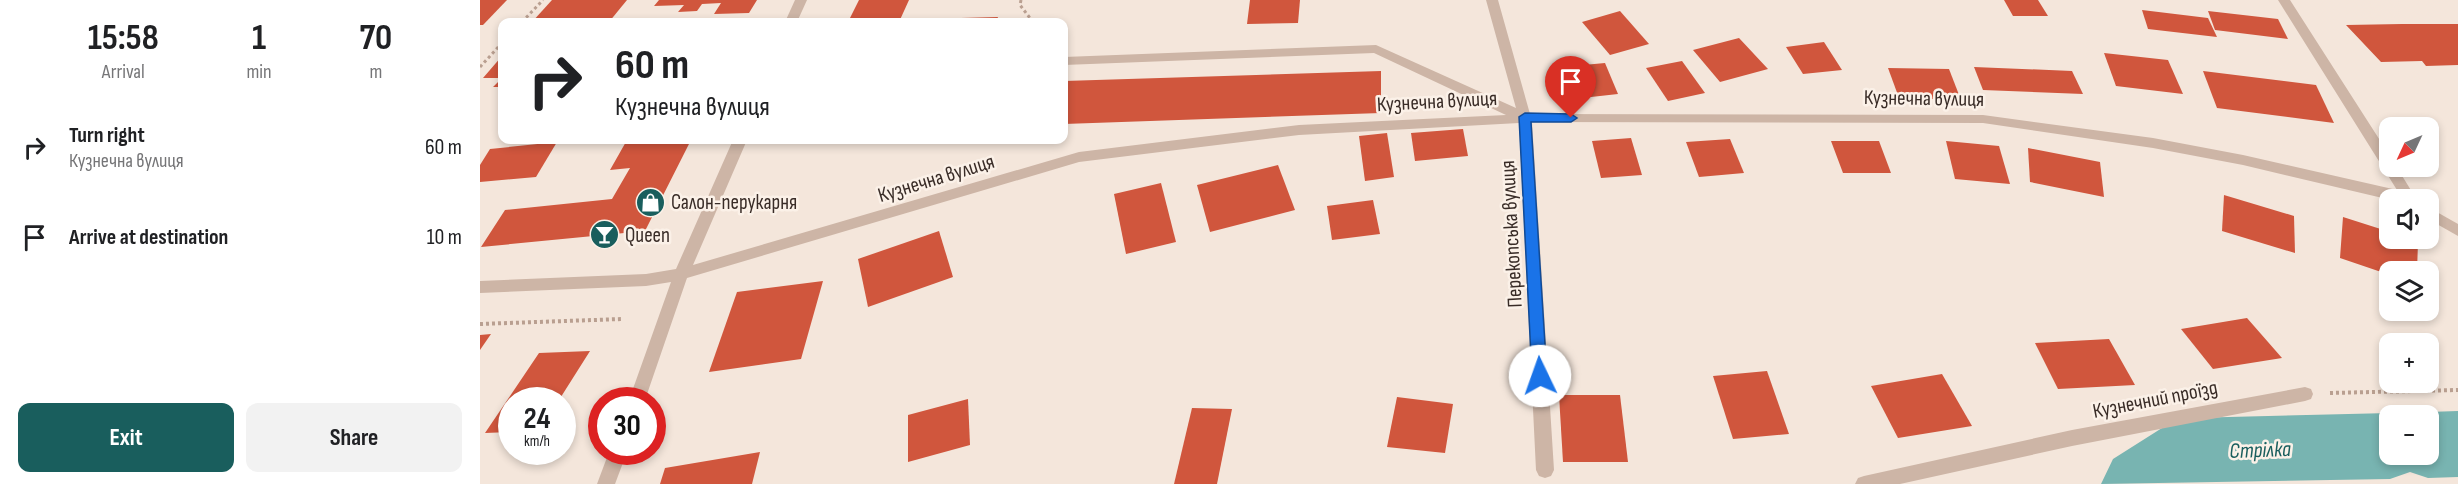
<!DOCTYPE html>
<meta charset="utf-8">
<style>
:root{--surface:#fff;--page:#f2f2f2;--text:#202124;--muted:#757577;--accent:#195e5d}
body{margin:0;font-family:"Sofia Sans Condensed",sans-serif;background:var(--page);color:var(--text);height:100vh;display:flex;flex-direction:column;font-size:22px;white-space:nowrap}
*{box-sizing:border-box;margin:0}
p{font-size:20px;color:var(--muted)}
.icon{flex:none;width:33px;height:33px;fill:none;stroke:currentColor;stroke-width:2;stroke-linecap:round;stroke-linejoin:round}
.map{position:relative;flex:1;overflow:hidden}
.drawer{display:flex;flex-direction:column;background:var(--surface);width:480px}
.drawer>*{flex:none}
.banner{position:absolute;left:18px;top:18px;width:570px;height:126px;border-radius:12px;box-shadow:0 3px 9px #0003;background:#fff;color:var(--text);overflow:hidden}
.needle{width:39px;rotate:226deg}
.controls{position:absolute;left:1899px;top:117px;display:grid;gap:12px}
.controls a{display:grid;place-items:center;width:60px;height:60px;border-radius:12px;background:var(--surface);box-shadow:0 3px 9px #0003;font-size:30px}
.speed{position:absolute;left:18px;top:387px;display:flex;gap:12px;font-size:30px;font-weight:700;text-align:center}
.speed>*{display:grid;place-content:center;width:78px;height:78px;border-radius:50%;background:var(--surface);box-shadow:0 3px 9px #0003;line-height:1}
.speed small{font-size:15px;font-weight:400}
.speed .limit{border:9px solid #d22;background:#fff;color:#111}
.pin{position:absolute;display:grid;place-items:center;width:51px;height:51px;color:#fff;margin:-62px -26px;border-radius:50% 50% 50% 0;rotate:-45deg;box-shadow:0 0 6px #0007}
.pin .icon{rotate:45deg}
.me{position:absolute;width:66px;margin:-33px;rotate:357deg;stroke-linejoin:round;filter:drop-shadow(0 0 4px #0008)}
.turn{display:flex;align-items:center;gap:21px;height:126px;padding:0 18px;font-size:27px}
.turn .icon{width:78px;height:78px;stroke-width:2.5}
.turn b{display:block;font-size:42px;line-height:51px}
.eta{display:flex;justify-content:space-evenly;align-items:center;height:102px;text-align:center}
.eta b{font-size:36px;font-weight:700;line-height:42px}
.cta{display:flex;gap:12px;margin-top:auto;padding:12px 18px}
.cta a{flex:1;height:69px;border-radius:12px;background:var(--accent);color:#fff;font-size:24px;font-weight:700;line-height:69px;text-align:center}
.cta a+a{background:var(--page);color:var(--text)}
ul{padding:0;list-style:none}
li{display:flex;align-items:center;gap:18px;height:90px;padding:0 18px}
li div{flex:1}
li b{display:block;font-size:22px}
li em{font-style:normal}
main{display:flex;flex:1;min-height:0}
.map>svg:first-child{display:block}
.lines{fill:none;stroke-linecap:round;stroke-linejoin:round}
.river{fill:#78b4b1;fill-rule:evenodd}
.building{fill:#d0563d}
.path-far1{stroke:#b99f90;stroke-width:3;stroke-dasharray:3 3;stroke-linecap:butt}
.path{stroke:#b99f90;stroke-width:4;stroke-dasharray:3 3;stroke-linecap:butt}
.minor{fill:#cdb5a6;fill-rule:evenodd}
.route{fill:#1a73e8;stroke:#114b97;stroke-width:1.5}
.labels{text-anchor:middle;stroke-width:5;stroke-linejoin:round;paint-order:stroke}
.street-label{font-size:21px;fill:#392c27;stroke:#fbf1e8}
.poi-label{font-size:21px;fill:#392c27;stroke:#fbf1e8;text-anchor:start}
.water-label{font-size:22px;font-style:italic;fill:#195e5d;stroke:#fbf1e8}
</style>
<main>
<section class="drawer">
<div class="eta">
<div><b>15:58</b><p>Arrival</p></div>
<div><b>1</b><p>min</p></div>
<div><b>70</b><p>m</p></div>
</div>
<ul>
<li><svg class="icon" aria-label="right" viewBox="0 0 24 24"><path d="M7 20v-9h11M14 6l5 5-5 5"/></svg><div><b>Turn right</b><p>Кузнечна вулиця</p></div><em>60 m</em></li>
<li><svg class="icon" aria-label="arrive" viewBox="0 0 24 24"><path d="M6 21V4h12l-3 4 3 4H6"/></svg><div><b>Arrive at destination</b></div><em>10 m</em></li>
</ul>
<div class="cta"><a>Exit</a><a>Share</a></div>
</section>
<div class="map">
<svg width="1978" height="484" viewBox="0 0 1978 484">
<rect width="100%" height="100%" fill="#f4e6db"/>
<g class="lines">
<!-- river -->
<polygon class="river" points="1978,411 1978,477 1948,478 1930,472 1910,479 1621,484 1633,459 1682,428 1709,418 1910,413 1917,416 1910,416 1910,454 1948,454 1948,416 1939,416 1948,412"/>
</g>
<!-- building -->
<g class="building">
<polygon points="0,0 27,0 3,25 0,25"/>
<polygon points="72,0 147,0 129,22 52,22"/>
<polygon points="179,0 277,0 269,13 234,14 241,3 222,4 217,11 198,12 204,5 174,6"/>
<polygon points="379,0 429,0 419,22 368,22"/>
<polygon points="770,0 820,0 818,23 767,24"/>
<polygon points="1524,0 1558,0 1568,16 1533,16"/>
<polygon points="1662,10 1728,18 1737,37 1668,29"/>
<polygon points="1140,11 1169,44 1130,55 1102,22"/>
<polygon points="1728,11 1798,19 1808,39 1735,30"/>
<polygon points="518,17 516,22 479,22 481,18"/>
<polygon points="1922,24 1978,24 1978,65 1946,66 1942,61 1901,62 1866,25"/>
<polygon points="1259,38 1288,69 1240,82 1213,50"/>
<polygon points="1344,42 1362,70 1323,74 1306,47"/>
<polygon points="1624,53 1688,60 1703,94 1636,86"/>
<polygon points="22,56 22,87 13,87 22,78 3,78"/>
<polygon points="1202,61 1225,93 1188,101 1166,68"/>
<polygon points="1125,63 1138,94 1093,99 1082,67"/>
<polygon points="1494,67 1592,71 1603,94 1503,90"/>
<polygon points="1408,68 1469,69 1481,100 1419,98"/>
<polygon points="901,71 901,113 584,124 584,81"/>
<polygon points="1723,71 1836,85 1854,123 1737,108"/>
<polygon points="983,129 988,156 935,161 931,133"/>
<polygon points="907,133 914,177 885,181 879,136"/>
<polygon points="1151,138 1162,175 1121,178 1112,141"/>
<polygon points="1250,139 1264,173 1219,177 1206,142"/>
<polygon points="147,140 211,140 165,231 1,247 25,210 132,199 150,168 130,170"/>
<polygon points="1351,141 1399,141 1411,173 1363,173"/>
<polygon points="1466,141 1519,146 1530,184 1475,179"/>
<polygon points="77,142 56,177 0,182 0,165 10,149"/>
<polygon points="1548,148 1620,162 1624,197 1550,182"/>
<polygon points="798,165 815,210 730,232 717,185"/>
<polygon points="681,183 696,242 646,254 634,194"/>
<polygon points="1744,195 1814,216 1815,253 1742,231"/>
<polygon points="893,200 900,234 852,240 847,206"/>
<polygon points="1863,217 1910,232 1910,238 1928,238 1938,242 1937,272 1910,272 1910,275 1860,258"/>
<polygon points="459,231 473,277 388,307 378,259"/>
<polygon points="343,281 321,359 229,372 257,292"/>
<polygon points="1767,318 1802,358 1733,369 1701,329"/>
<polygon points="11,334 0,350 0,335"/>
<polygon points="1629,339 1655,385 1578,389 1555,343"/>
<polygon points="110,351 79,400 32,400 32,432 5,433 59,353"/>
<polygon points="1287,371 1309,434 1253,439 1233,376"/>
<polygon points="1462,374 1492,426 1418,438 1391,386"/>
<polygon points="1079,395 1140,395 1148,462 1083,462"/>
<polygon points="917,397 973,404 965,453 907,447"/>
<polygon points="488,399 490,445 428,462 428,415"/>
<polygon points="712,408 752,409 737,484 694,484"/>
<polygon points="280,452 272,484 180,484 185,468"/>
</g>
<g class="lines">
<!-- path-far1 -->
<g class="path-far1">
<polyline points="541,0 540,5 553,22"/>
<polyline points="42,22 63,0"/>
<polyline points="0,67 22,43"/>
</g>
<!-- path -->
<g class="path">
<polyline points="0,324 142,319"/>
<polyline points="1850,393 1978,390"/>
</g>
<!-- minor -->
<g class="minor">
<polygon points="315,0 327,0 317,22 305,22"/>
<polygon points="1006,0 1018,0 1050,114 1503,115 1673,138 1763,155 1917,190 1798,0 1810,0 1910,156 1910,166 1916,166 1937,200 1911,200 1763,165 1673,148 1503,123 1052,122 1074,470 1071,476 1065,478 1059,476 1056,470 1039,123 819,135 599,162 207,278 165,400 149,400 191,282 166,286 0,293 0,281 166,274 196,269 253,140 267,140 213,265 599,152 819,125 1026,115 894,53 584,65 584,57 896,45 1036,108"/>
<polygon points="1948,207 1978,224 1978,236 1948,219"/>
<polygon points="1825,387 1831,389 1833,394 1831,399 1825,401 1592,446 1420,484 1375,484 1378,478 1384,476 1592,430"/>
<polygon points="129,452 147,452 135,484 117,484"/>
</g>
</g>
<!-- route -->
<polygon class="route" points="1045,113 1091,114 1097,118 1091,122 1051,122 1067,376 1065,381 1060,383 1054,381 1052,376 1039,117"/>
<!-- icons -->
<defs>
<symbol id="shop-disc" viewBox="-11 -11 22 22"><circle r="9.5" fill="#195e5d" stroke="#fbf1e8"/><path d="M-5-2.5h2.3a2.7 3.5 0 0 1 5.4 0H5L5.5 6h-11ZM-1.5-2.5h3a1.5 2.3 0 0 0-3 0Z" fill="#fff"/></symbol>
<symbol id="bar-disc" viewBox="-11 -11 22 22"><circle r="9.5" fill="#195e5d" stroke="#fbf1e8"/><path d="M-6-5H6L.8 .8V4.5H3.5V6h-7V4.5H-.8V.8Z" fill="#fff"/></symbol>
</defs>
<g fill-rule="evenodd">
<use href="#shop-disc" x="154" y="186" width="33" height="33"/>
<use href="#bar-disc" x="108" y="218" width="33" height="33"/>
</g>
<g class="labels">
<!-- street labels -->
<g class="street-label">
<text transform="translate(1444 98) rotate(1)" y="7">Кузнечна вулиця</text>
<text transform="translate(957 101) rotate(-3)" y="7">Кузнечна вулиця</text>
<text transform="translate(456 178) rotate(-17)" y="7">Кузнечна вулиця</text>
<text transform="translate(1031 234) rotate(-93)" y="7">Перекопська вулиця</text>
<text transform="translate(1675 399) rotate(-11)" y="7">Кузнечний проїзд</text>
</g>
<!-- poi labels -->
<g class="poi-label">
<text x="191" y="209">Салон-перукарня</text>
<text x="145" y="242">Queen</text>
</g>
<!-- water labels -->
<g class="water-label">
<text transform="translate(1780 449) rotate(-2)" y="8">Стрілка</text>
</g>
</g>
</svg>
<div class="controls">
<a><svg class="needle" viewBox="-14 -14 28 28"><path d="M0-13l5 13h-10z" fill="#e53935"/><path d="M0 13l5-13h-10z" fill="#757577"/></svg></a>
<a><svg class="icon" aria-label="sound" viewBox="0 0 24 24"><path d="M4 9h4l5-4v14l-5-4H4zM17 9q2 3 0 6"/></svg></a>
<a><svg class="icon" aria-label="layers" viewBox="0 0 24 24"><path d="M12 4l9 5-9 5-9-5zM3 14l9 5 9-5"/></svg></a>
<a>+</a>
<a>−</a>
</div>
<div class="speed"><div>24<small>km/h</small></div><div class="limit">30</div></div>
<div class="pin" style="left:1091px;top:118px;background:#d93025"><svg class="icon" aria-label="arrive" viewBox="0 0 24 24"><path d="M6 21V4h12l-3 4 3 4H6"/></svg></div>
<svg class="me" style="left:1060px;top:376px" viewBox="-20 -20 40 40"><circle r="19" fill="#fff"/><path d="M0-13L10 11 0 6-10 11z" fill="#1a73e8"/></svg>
<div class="banner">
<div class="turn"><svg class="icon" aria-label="right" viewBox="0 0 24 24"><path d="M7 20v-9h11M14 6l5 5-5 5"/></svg><div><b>60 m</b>Кузнечна вулиця</div></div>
</div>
</div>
</main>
